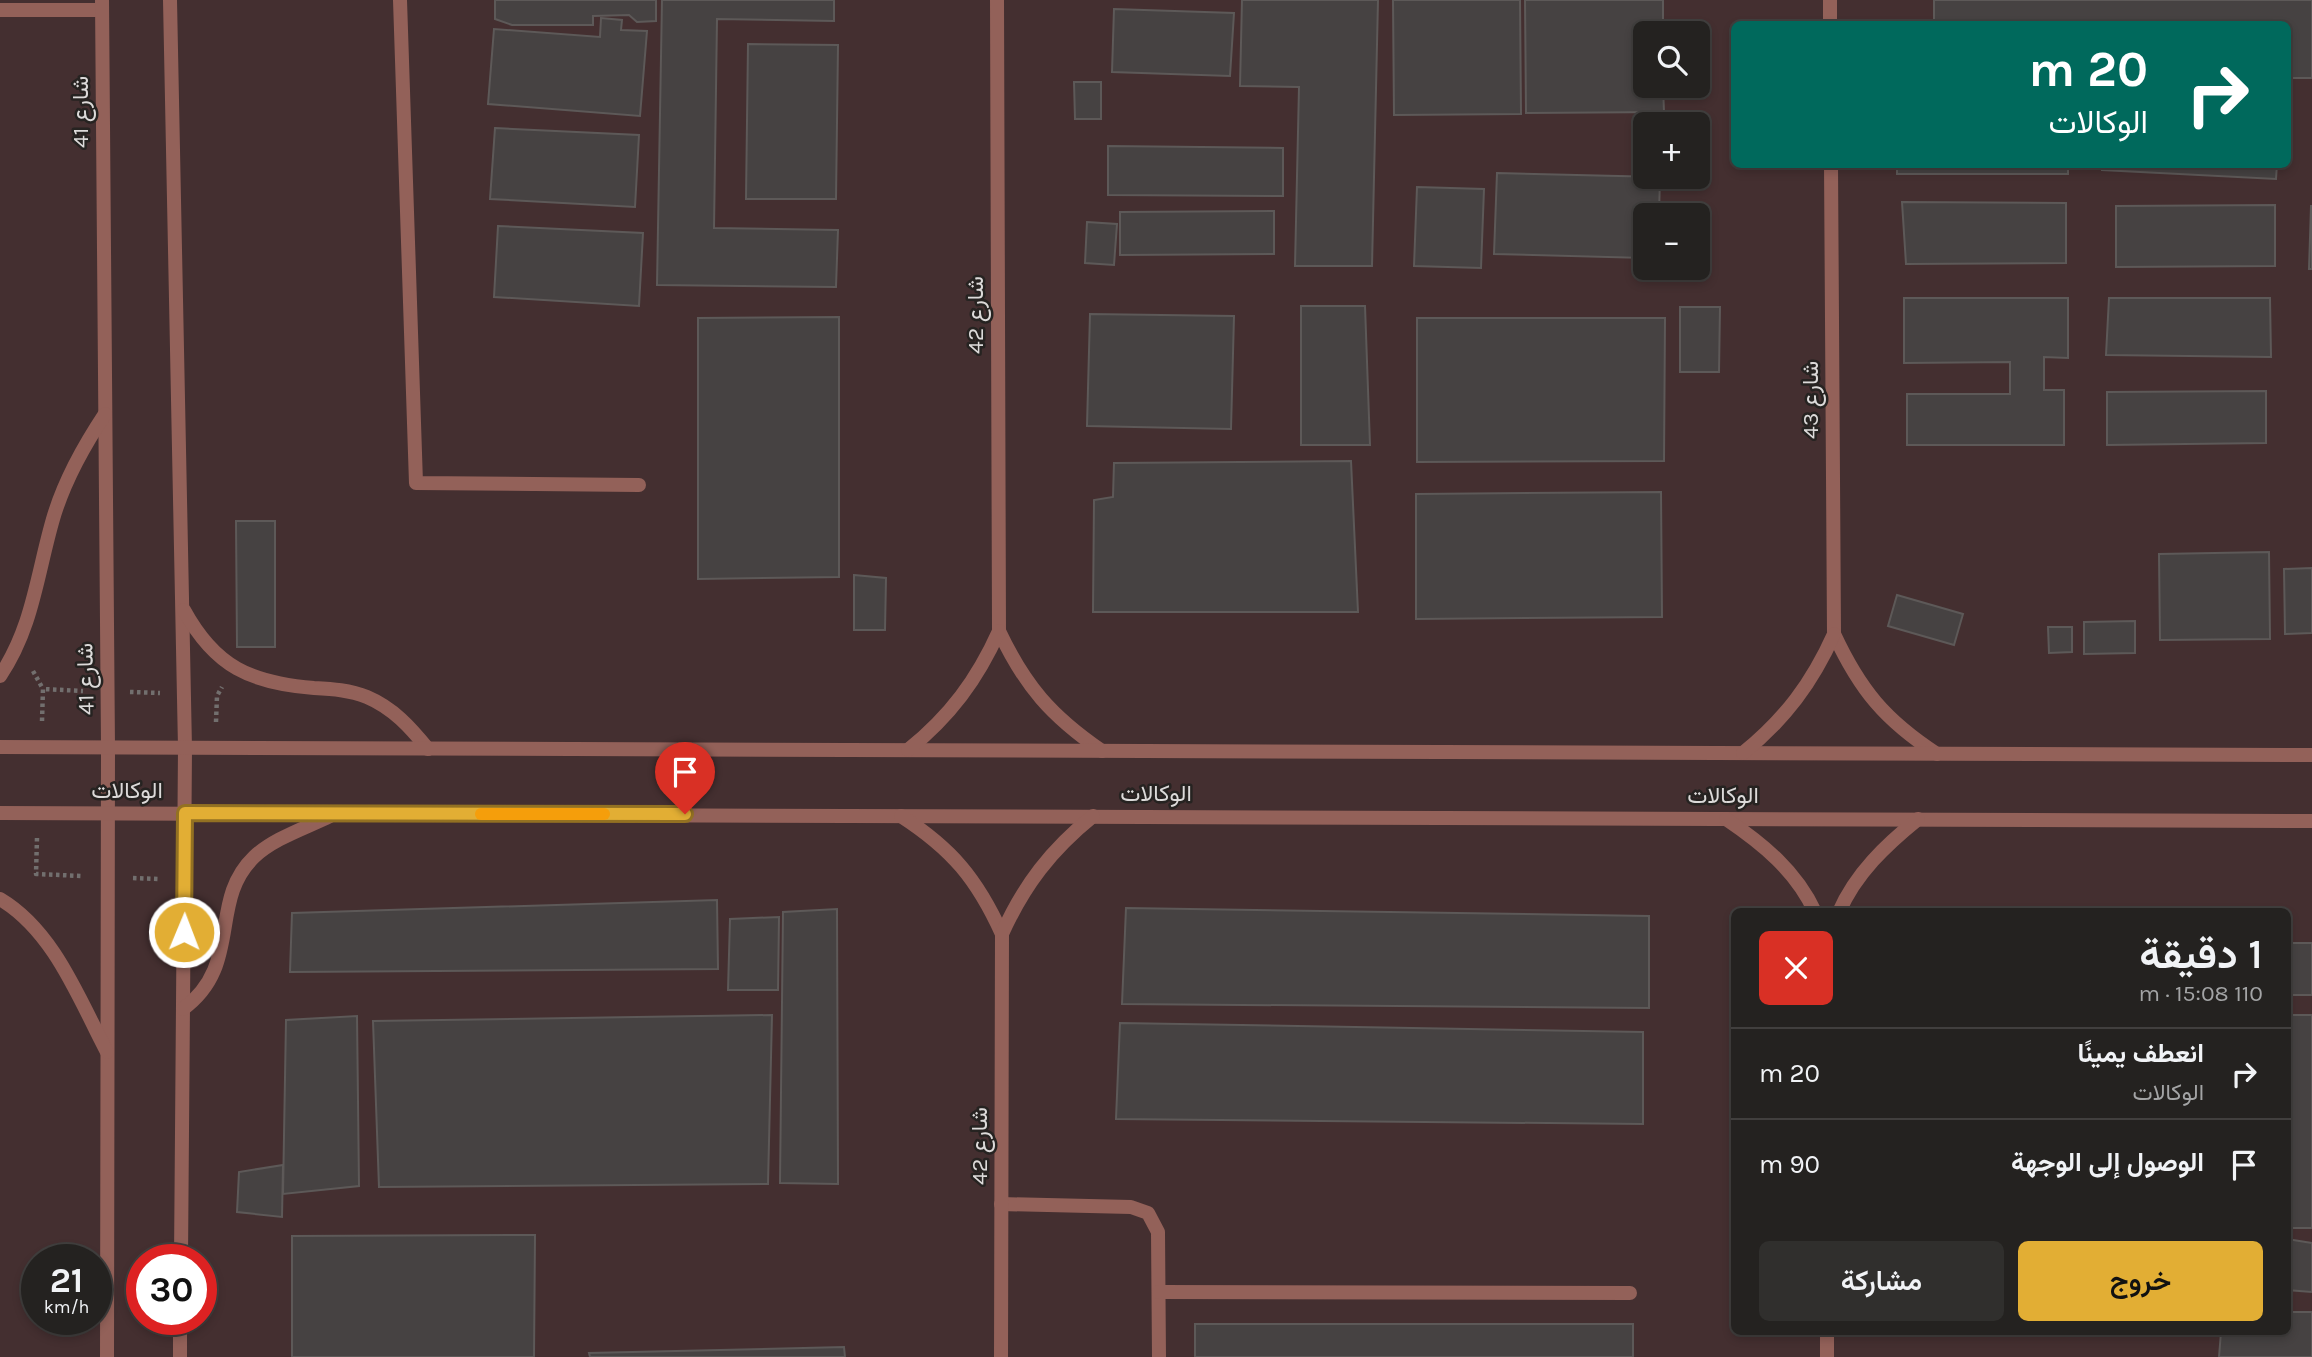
<!DOCTYPE html>
<html lang="ar">
<meta charset="utf-8">
<style>
:root{--surface:#242220;--page:#302f2d;--text:#f1f3f6;--muted:#a3a4a5;--line:#413f3e;--accent:#e2ae34}
body{margin:0;font-family:Karla,Vazirmatn,sans-serif;background:var(--page);color:var(--text);direction:rtl;height:100vh;display:flex;flex-direction:column;font-size:26px;white-space:nowrap}
*{box-sizing:border-box;margin:0}
p{font-size:23px;color:var(--muted)}
.icon{flex:none;width:38px;height:38px;fill:none;stroke:currentColor;stroke-width:2;stroke-linecap:round;stroke-linejoin:round}
.map{position:relative;flex:1;overflow:hidden;direction:ltr}
.drawer{position:absolute;left:1731px;top:908px;width:560px;height:427px;display:flex;flex-direction:column;background:var(--surface);border-radius:10px;box-shadow:0 4px 10px #0003,0 0 0 2px var(--line);direction:rtl}
.drawer>*{flex:none}
.hud{position:absolute;left:1731px;top:21px;width:560px;height:147px;border-radius:10px;box-shadow:0 4px 10px #0003,0 0 0 2px var(--line);direction:rtl;background:#00695c;color:#fff;overflow:hidden}
.buttons{position:absolute;left:1633px;top:21px;display:grid;gap:14px}
.buttons a{display:grid;place-items:center;width:77px;height:77px;border-radius:10px;background:var(--surface);box-shadow:0 4px 10px #0003,0 0 0 2px var(--line);font-size:35px}
.speed{position:absolute;left:21px;top:1244px;display:flex;gap:14px;font-size:35px;font-weight:700;text-align:center}
.speed>*{display:grid;place-content:center;width:91px;height:91px;border-radius:50%;background:var(--surface);box-shadow:0 4px 10px #0003,0 0 0 2px var(--line);line-height:1}
.speed small{font-size:18px;font-weight:400}
.speed .limit{border:10px solid #d22;background:#fff;color:#111}
.pin{position:absolute;display:grid;place-items:center;width:60px;height:60px;color:#fff;margin:-72px -30px;border-radius:50% 50% 50% 0;rotate:-45deg;box-shadow:0 0 7px #0007}
.pin .icon{rotate:45deg}
.me{position:absolute;width:77px;margin:-38px;rotate:1deg;stroke-linejoin:round;filter:drop-shadow(0 0 5px #0008)}
.turn{display:flex;align-items:center;gap:24px;height:147px;padding:0 28px;font-size:32px}
.turn .icon{width:91px;height:91px;stroke-width:2.5}
.turn b{display:block;font-size:49px;line-height:60px}
.round{display:grid;place-items:center;flex:none;width:74px;height:74px;border-radius:10px;background:var(--page)}
.summary{display:flex;align-items:center;justify-content:space-between;height:119px;padding:0 28px}
h1{font-size:42px;font-weight:600;line-height:52px}
.button{display:flex;gap:14px;margin-top:auto;padding:14px 28px}
.button a{flex:1;height:80px;border-radius:10px;background:var(--accent);color:#111;font-size:28px;font-weight:600;line-height:80px;text-align:center}
.button a+a{background:var(--page);color:var(--text)}
ul{padding:0;list-style:none}
li{display:flex;align-items:center;gap:21px;height:91px;padding:0 28px;border-top:2px solid var(--line)}
li div{flex:1}
li b{display:block;font-size:26px}
li em{font-style:normal}
.map>svg:first-child{display:block}
.industrial{fill:#442f30;fill-rule:evenodd}
.building{fill:#464242;stroke:#5d5958;stroke-width:2}
.lines{fill:none;stroke-linecap:round;stroke-linejoin:round}
.path{stroke:#726f6e;stroke-width:4.5;stroke-dasharray:3.5 3.5;stroke-linecap:butt}
.service{stroke:#936159;stroke-width:14}
.minor{stroke:#936159;stroke-width:14}
.route-casing{stroke:#937122;stroke-width:18}
.route{stroke:#e2ae34;stroke-width:12}
.slow{stroke:#f59e0b;stroke-width:12}
.labels{text-anchor:middle;stroke-width:5;stroke-linejoin:round;paint-order:stroke}
.street-label{font-size:23px;fill:#dcdad9;stroke:#262321}
</style>
<div class="map">
<svg width="2312" height="1357" viewBox="0 0 2312 1357">
<rect width="100%" height="100%" fill="#302d2b"/>
<!-- industrial -->
<path class="industrial" d="M0 0H2312V1357H0ZM1734 24H2287V164H1734ZM1645 33H1698V86H1645ZM1645 124H1698V177H1645ZM1645 215H1698V268H1645ZM1734 912H2287V1332H1734ZM37 1260H96V1320H37ZM142 1260H201V1320H142Z"/>
<!-- building -->
<g class="building">
<polygon points="495,0 656,0 656,21 637,22 629,15 593,16 593,25 512,25 495,19"/>
<polygon points="662,0 834,0 834,21 717,19 714,228 838,230 836,287 657,285"/>
<polygon points="1242,0 1378,0 1372,266 1295,266 1299,87 1240,86"/>
<polygon points="1393,0 1520,0 1521,114 1394,115"/>
<polygon points="1525,0 1663,0 1663,33 1645,33 1645,86 1663,86 1664,112 1526,113"/>
<polygon points="1934,0 2312,0 2312,78 2287,78 2287,24 1934,24"/>
<polygon points="1114,9 1234,13 1230,76 1112,72"/>
<polygon points="601,18 622,20 621,30 647,31 640,116 488,104 494,29 600,37"/>
<polygon points="748,44 838,45 836,199 746,199"/>
<polygon points="1074,82 1101,82 1101,119 1075,119"/>
<polygon points="495,128 639,135 635,207 490,199"/>
<polygon points="1108,146 1283,148 1283,196 1108,195"/>
<rect x="1897" y="164" width="171" height="10"/>
<polygon points="2102,164 2277,164 2276,179 2102,170"/>
<polygon points="1497,173 1660,177 1659,215 1645,215 1645,258 1494,254"/>
<polygon points="1417,187 1484,189 1481,268 1414,266"/>
<polygon points="1902,202 2066,203 2066,263 1906,264"/>
<polygon points="2275,205 2275,266 2116,267 2116,206"/>
<polygon points="2311,206 2312,206 2312,269 2309,269"/>
<polygon points="1274,211 1274,254 1120,255 1120,212"/>
<polygon points="1087,222 1117,224 1114,265 1085,263"/>
<polygon points="498,226 643,233 639,306 494,297"/>
<polygon points="1904,298 2068,298 2068,358 2044,357 2044,390 2064,390 2064,445 1907,445 1907,394 2010,394 2010,362 1904,363"/>
<polygon points="2109,298 2270,298 2271,357 2106,355"/>
<polygon points="1301,306 1365,306 1370,445 1301,445"/>
<polygon points="1680,307 1720,307 1719,372 1680,372"/>
<polygon points="1090,314 1234,316 1231,429 1087,426"/>
<polygon points="839,317 839,577 698,579 698,318"/>
<polygon points="1417,318 1665,318 1664,461 1417,462"/>
<polygon points="2266,391 2266,443 2107,445 2107,392"/>
<polygon points="1351,461 1358,612 1093,612 1094,500 1113,497 1114,463"/>
<polygon points="1661,492 1662,617 1416,619 1416,494"/>
<polygon points="236,521 275,521 275,647 237,647"/>
<polygon points="2269,552 2270,639 2160,640 2159,554"/>
<polygon points="2312,568 2312,633 2285,634 2284,569"/>
<polygon points="854,575 886,578 885,630 854,630"/>
<polygon points="1897,595 1963,614 1954,645 1888,626"/>
<polygon points="2135,621 2135,653 2084,654 2084,622"/>
<polygon points="2048,627 2072,627 2072,652 2049,653"/>
<polygon points="717,900 718,969 290,972 292,913"/>
<polygon points="1126,908 1649,916 1649,1008 1122,1004"/>
<polygon points="837,909 838,1184 780,1183 783,912"/>
<polygon points="779,917 778,990 728,990 730,919"/>
<rect x="2287" y="943" width="25" height="52"/>
<polygon points="772,1015 768,1184 379,1187 373,1021"/>
<rect x="2287" y="1015" width="25" height="213"/>
<polygon points="357,1016 359,1186 283,1194 286,1020"/>
<polygon points="1120,1023 1643,1032 1643,1124 1116,1119"/>
<polygon points="283,1165 282,1217 237,1212 239,1172"/>
<polygon points="535,1235 534,1357 292,1357 292,1236"/>
<polygon points="2287,1239 2312,1243 2312,1292 2287,1290"/>
<polygon points="2287,1312 2312,1312 2312,1357 2219,1357 2221,1332 2287,1332"/>
<rect x="1195" y="1324" width="438" height="33"/>
<polygon points="844,1347 845,1357 590,1357 589,1353"/>
</g>
<g class="lines">
<!-- path -->
<g class="path">
<polyline points="33,671 43,689"/>
<polyline points="130,692 160,693"/>
<polyline points="42,721 43,689 83,691"/>
<polyline points="216,722 217,696 222,687"/>
<polyline points="37,838 36,874 82,876"/>
<polyline points="133,878 159,879"/>
</g>
<!-- service -->
<g class="service">
<polyline points="400,0 416,483 639,485"/>
<polyline points="0,10 102,10"/>
<polyline points="1001,1204 1131,1207 1148,1213 1158,1232 1159,1357"/>
<polyline points="1159,1292 1630,1293"/>
</g>
<!-- minor -->
<g class="minor">
<polyline points="102,0 108,747 107,1357"/>
<polyline points="170,0 185,748 181,1260"/>
<path d="M997 0 999 631C1025 686 1051 716 1102 751"/>
<polyline points="1830,0 1830,24"/>
<path d="M1831 164 1834 634C1860 690 1885 720 1937 754"/>
<path d="M184 610C215 667 251 683 314 688 332 689 350 690 367 697 393 708 410 727 428 749"/>
<path d="M0 676C33 627 37 574 53 519 64 481 83 447 105 414"/>
<polyline points="0,747 2312,755"/>
<path d="M908 750C950 716 977 680 999 631"/>
<path d="M1743 753C1785 719 1812 683 1834 634"/>
<polyline points="0,813 2312,821"/>
<path d="M901 816C952 849 977 879 1002 934"/>
<path d="M1726 819C1763 844 1796 871 1815 912"/>
<path d="M0 899C54 931 79 999 107 1052"/>
<path d="M1839 912C1856 873 1886 845 1918 819"/>
<path d="M183 1009C243 965 208 901 254 857 274 838 306 828 330 816"/>
<polyline points="180,1357 180,1320"/>
<path d="M1001 1357 1002 934C1024 885 1051 850 1093 816"/>
<polyline points="1827,1357 1827,1332"/>
</g>
</g>
<g class="lines">
<defs>
<polyline id="route" points="184,932 185,813 685,814"/>
</defs>
<!-- route casing -->
<use href="#route" class="route-casing"/>
<!-- route -->
<use href="#route" class="route"/>
<!-- slow -->
<polyline class="slow" points="481,814 604,814"/>
</g>
<g class="labels">
<!-- street labels -->
<g class="street-label">
<text transform="translate(80 112) rotate(-90)" y="8">شارع 41</text>
<text transform="translate(975 315) rotate(-90)" y="8">شارع 42</text>
<text transform="translate(1810 400) rotate(-90)" y="8">شارع 43</text>
<text transform="translate(85 679) rotate(-91)" y="8">شارع 41</text>
<text x="127" y="798">الوكالات</text>
<text x="1156" y="801">الوكالات</text>
<text x="1723" y="803">الوكالات</text>
<text transform="translate(979 1146) rotate(-90)" y="8">شارع 42</text>
</g>
</g>
</svg>
<div class="buttons">
<a><svg class="icon" aria-label="search" viewBox="0 0 24 24"><circle cx="10" cy="10" r="6"/><path d="M15 15l6 6"/></svg></a>
<a>+</a>
<a>−</a>
</div>
<div class="speed"><div>21<small>km/h</small></div><div class="limit">30</div></div>
<div class="pin" style="left:685px;top:814px;background:#d93025"><svg class="icon" aria-label="arrive" viewBox="0 0 24 24"><path d="M6 21V4h12l-3 4 3 4H6"/></svg></div>
<svg class="me" style="left:184px;top:932px" viewBox="-20 -20 40 40"><circle r="17" fill="#e2ae34" stroke="#fff" stroke-width="3"/><path d="M0-11L8 9 0 5-8 9z" fill="#fff"/></svg>
<div class="hud">
<div class="turn"><svg class="icon" aria-label="right" viewBox="0 0 24 24"><path d="M7 20v-9h11M14 6l5 5-5 5"/></svg><div><b>20 m</b>الوكالات</div></div>
</div>
<section class="drawer">
<div class="summary"><div><h1>1 دقيقة</h1><p>110 m · 15:08</p></div><a class="round" style="background:#d93025;color:#fff"><svg class="icon" aria-label="close" viewBox="0 0 24 24"><path d="M6 6l12 12M18 6L6 18"/></svg></a></div>
<ul>
<li><svg class="icon" aria-label="right" viewBox="0 0 24 24"><path d="M7 20v-9h11M14 6l5 5-5 5"/></svg><div><b>انعطف يمينًا</b><p>الوكالات</p></div><em>20 m</em></li>
<li><svg class="icon" aria-label="arrive" viewBox="0 0 24 24"><path d="M6 21V4h12l-3 4 3 4H6"/></svg><div><b>الوصول إلى الوجهة</b></div><em>90 m</em></li>
</ul>
<div class="button"><a>خروج</a><a>مشاركة</a></div>
</section>
</div>
